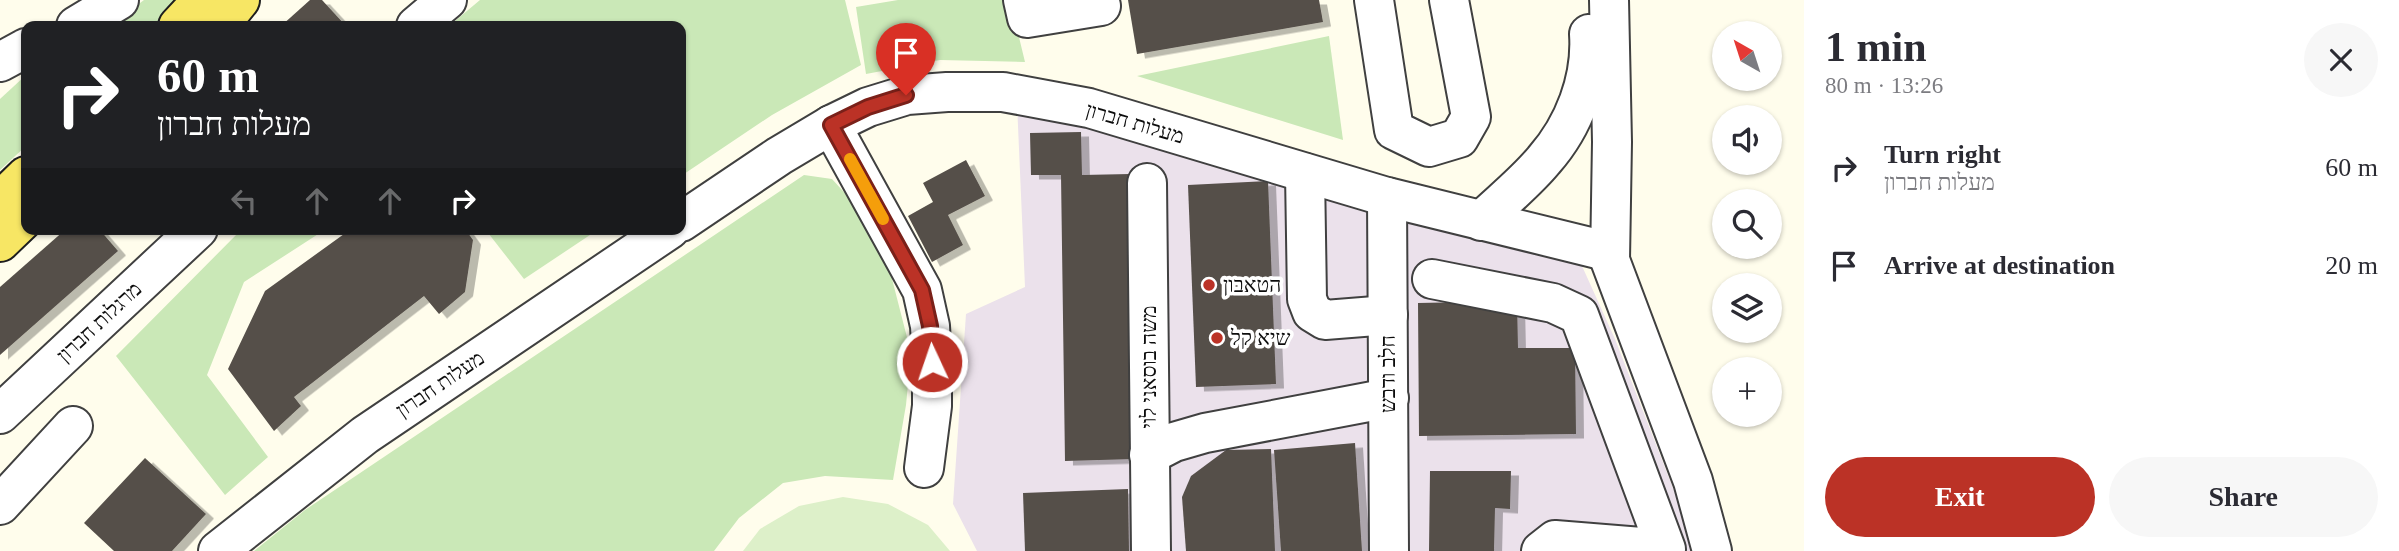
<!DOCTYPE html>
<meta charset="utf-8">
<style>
:root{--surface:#fff;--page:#f7f7f7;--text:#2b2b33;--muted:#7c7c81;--accent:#bb3226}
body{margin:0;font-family:"Times New Roman",Heebo,serif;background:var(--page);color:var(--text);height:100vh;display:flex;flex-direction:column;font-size:26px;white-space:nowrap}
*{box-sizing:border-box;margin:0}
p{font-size:23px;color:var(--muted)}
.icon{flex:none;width:38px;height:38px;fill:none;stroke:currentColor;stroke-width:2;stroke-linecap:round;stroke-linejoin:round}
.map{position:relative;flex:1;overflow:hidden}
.details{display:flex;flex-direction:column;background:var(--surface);width:595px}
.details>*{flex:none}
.hud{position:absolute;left:21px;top:21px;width:665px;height:214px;border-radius:14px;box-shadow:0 2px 5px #0004;background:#202124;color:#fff;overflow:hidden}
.needle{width:46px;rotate:321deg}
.buttons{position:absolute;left:1712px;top:21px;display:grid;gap:14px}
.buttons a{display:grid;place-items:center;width:70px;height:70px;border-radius:50%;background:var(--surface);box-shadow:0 2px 5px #0004;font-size:35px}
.pin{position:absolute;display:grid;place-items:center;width:60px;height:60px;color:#fff;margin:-72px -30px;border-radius:50% 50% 50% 0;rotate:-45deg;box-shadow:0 0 7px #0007}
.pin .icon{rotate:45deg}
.me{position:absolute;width:77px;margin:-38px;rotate:357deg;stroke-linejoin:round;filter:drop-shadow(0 0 5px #0008)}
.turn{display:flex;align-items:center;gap:24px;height:147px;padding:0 21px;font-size:32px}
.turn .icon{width:91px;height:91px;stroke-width:2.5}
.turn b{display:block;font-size:49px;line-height:60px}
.lanes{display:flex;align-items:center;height:66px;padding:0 21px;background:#0003;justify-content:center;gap:35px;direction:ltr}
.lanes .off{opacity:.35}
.round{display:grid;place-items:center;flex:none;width:74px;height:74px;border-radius:37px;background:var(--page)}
.headline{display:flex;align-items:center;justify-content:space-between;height:119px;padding:0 21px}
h1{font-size:42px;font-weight:700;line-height:52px}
.primary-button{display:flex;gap:14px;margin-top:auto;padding:14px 21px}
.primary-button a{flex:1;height:80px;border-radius:42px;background:var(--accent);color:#fff;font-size:28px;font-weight:700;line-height:80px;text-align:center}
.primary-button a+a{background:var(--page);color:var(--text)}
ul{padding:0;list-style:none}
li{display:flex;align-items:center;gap:21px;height:98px;padding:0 21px}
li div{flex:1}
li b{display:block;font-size:26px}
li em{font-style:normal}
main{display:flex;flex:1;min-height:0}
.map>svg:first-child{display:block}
.industrial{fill:#ebe1eb}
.green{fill:#cae8b7}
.pitch{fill:#ddf0c9}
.building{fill:#554f49;filter:url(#shadow)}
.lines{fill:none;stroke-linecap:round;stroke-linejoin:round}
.minor-casing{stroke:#404040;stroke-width:42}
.major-casing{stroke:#1e1e1e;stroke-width:42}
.minor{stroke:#fff;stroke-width:38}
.major{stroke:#f7e664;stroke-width:38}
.route-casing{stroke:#7a2019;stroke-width:18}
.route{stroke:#bb3226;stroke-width:12}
.slow{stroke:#f59e0b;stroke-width:12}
.poi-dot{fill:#bb3226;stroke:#fff;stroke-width:2.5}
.labels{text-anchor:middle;stroke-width:7;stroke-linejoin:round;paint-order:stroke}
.street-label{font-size:21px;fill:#0d0d0d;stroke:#fff}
.poi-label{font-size:21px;fill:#0d0d0d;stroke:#fff;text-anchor:start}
</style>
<main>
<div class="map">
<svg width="1804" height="551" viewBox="0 0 1804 551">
<defs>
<filter id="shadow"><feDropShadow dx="8" dy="4.5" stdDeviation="0" flood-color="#0004"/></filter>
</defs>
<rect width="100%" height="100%" fill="#fffdec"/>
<!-- industrial -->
<polygon class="industrial" points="1017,103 1108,124 1582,266 1615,339 1680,506 1692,551 977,551 953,504 966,314 1025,287"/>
<!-- green -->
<g class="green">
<polygon points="144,0 187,0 159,26 110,26"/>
<polygon points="480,0 845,0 861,65 772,115 681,176 681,26 449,26"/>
<polygon points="898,0 1010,0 1025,62 940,60 866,74 856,7"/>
<polygon points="1329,36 1343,140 1137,76"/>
<polygon points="26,75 26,146 0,170 0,99"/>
<polygon points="804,175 832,179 853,202 890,271 911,353 906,405 893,480 825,476 783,483 739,518 714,551 254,551 305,510"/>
<polygon points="242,229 326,229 244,282 207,375 268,457 225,495 116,356"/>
<polygon points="485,229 599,229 524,279"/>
</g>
<!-- pitch -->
<polygon class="pitch" points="843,497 888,504 928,525 950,551 743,551 760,529 799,506"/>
<!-- building -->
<g class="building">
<polygon points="310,0 322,0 346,26 281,26"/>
<polygon points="1128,0 1319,0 1323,22 1137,54"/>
<polygon points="1081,132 1082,175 1130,174 1134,459 1065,461 1061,175 1031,175 1030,133"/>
<polygon points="966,160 985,196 948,215 963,245 932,262 908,216 933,202 923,183"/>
<polygon points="1268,181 1276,384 1196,387 1188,185"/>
<polygon points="66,229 99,229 118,251 0,355 0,287"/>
<polygon points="351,229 465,229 473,240 465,292 439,314 424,296 294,397 301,406 274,431 228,369 265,291"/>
<polygon points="1517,301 1518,348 1575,348 1576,434 1419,436 1418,303"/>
<polygon points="1355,443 1362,551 1281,551 1274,450"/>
<polygon points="1271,449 1275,551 1186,551 1182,497 1191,476 1226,450"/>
<polygon points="145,458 206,514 172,551 114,551 84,523"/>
<polygon points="1430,471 1511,471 1510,509 1495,508 1494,551 1429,551"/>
<polygon points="1128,489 1129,551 1025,551 1023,493"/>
</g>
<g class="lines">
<defs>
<g id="minor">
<polyline points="1023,0 1027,18 1101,6"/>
<polyline points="1374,0 1394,130 1429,147 1459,138 1471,117 1449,0"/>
<polyline points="1609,0 1612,142 1610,260 1693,481 1712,551"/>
<polyline points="76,26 119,0"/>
<polyline points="416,26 447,0"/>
<polyline points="0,62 26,48"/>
<polyline points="831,125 922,290 930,326 932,362 932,406 924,468"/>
<polyline points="1305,173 1307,299 1312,312 1325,320 1388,315"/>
<polyline points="1147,183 1151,551"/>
<polyline points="1387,197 1389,551"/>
<path d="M1481 221C1502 201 1526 182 1544 160 1574 126 1592 79 1589 34"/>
<polyline points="681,222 779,156 831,125 868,107 907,95 947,92 1003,92 1089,108 1387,197 1610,252"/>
<polyline points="1432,279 1553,303 1579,315 1666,549 1555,540 1541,551"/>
<polyline points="0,414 198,229"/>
<polyline points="1149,455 1174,442 1205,433 1389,398"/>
<polyline points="0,505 73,426"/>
<polyline points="218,551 365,435 670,229"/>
</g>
<g id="major">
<polyline points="178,26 202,0"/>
<polyline points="219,26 240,0"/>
<polyline points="0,201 26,176"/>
<polyline points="0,242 26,217"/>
</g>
</defs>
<!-- minor casing -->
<use href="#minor" class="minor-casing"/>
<!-- major casing -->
<use href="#major" class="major-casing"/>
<!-- minor -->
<use href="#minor" class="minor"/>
<!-- major -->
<use href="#major" class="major"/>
</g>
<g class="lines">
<defs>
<polyline id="route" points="906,95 868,107 831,125 922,290 930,326 932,362"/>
</defs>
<!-- route casing -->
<use href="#route" class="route-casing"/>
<!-- route -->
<use href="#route" class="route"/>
<!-- slow -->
<polyline class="slow" points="850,159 883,219"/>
</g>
<!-- markers -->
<g class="poi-dot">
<circle cx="1209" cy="285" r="7"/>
<circle cx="1217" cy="338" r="7"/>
</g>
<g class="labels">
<!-- street labels -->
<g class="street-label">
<text transform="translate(1135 123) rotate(16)" y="7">מעלות חברון</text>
<text transform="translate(99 322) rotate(-43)" y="7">מרגלות חברון</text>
<text transform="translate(1149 367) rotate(-90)" y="7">משה בוסאני לוי</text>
<text transform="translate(1388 374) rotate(-90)" y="7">חלב ודבש</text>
<text transform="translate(440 384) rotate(-34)" y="7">מעלות חברון</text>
</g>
<!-- poi labels -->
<g class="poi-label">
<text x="1223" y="292">הטאבון</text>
<text x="1231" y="345">שיא קל</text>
</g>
</g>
</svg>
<div class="buttons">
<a><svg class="needle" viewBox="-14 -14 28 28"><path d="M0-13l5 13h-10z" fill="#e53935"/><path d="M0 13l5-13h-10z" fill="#7c7c81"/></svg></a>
<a><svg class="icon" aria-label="sound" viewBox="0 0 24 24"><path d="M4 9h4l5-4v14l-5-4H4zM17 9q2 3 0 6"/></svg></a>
<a><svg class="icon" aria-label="search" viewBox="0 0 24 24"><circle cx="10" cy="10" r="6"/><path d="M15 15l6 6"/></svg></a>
<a><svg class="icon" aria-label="layers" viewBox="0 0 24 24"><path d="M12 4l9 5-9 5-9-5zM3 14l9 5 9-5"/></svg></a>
<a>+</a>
</div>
<div class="pin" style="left:906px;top:95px;background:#d93025"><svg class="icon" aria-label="arrive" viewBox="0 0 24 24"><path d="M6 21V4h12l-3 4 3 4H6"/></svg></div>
<svg class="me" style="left:932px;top:362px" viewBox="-20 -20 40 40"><circle r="17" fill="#bb3226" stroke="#fff" stroke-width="3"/><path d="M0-11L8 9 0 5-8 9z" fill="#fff"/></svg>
<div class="hud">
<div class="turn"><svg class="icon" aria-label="right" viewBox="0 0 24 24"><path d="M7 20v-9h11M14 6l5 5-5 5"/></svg><div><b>60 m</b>מעלות חברון</div></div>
<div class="lanes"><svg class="icon off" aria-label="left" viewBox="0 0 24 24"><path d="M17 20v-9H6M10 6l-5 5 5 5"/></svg><svg class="icon off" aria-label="ahead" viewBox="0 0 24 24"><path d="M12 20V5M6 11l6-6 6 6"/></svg><svg class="icon off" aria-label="ahead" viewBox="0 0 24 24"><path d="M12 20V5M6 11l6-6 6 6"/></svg><svg class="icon" aria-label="right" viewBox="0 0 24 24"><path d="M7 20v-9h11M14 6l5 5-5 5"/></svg></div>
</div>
</div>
<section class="details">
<div class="headline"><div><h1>1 min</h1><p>80 m · 13:26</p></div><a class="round"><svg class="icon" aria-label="close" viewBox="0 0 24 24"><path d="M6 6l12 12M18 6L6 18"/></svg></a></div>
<ul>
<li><svg class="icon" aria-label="right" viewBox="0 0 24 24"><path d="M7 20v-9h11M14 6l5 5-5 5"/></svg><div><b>Turn right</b><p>מעלות חברון</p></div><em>60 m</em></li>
<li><svg class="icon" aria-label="arrive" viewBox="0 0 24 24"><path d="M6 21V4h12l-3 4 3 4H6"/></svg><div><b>Arrive at destination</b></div><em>20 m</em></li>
</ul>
<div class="primary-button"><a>Exit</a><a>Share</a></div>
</section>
</main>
